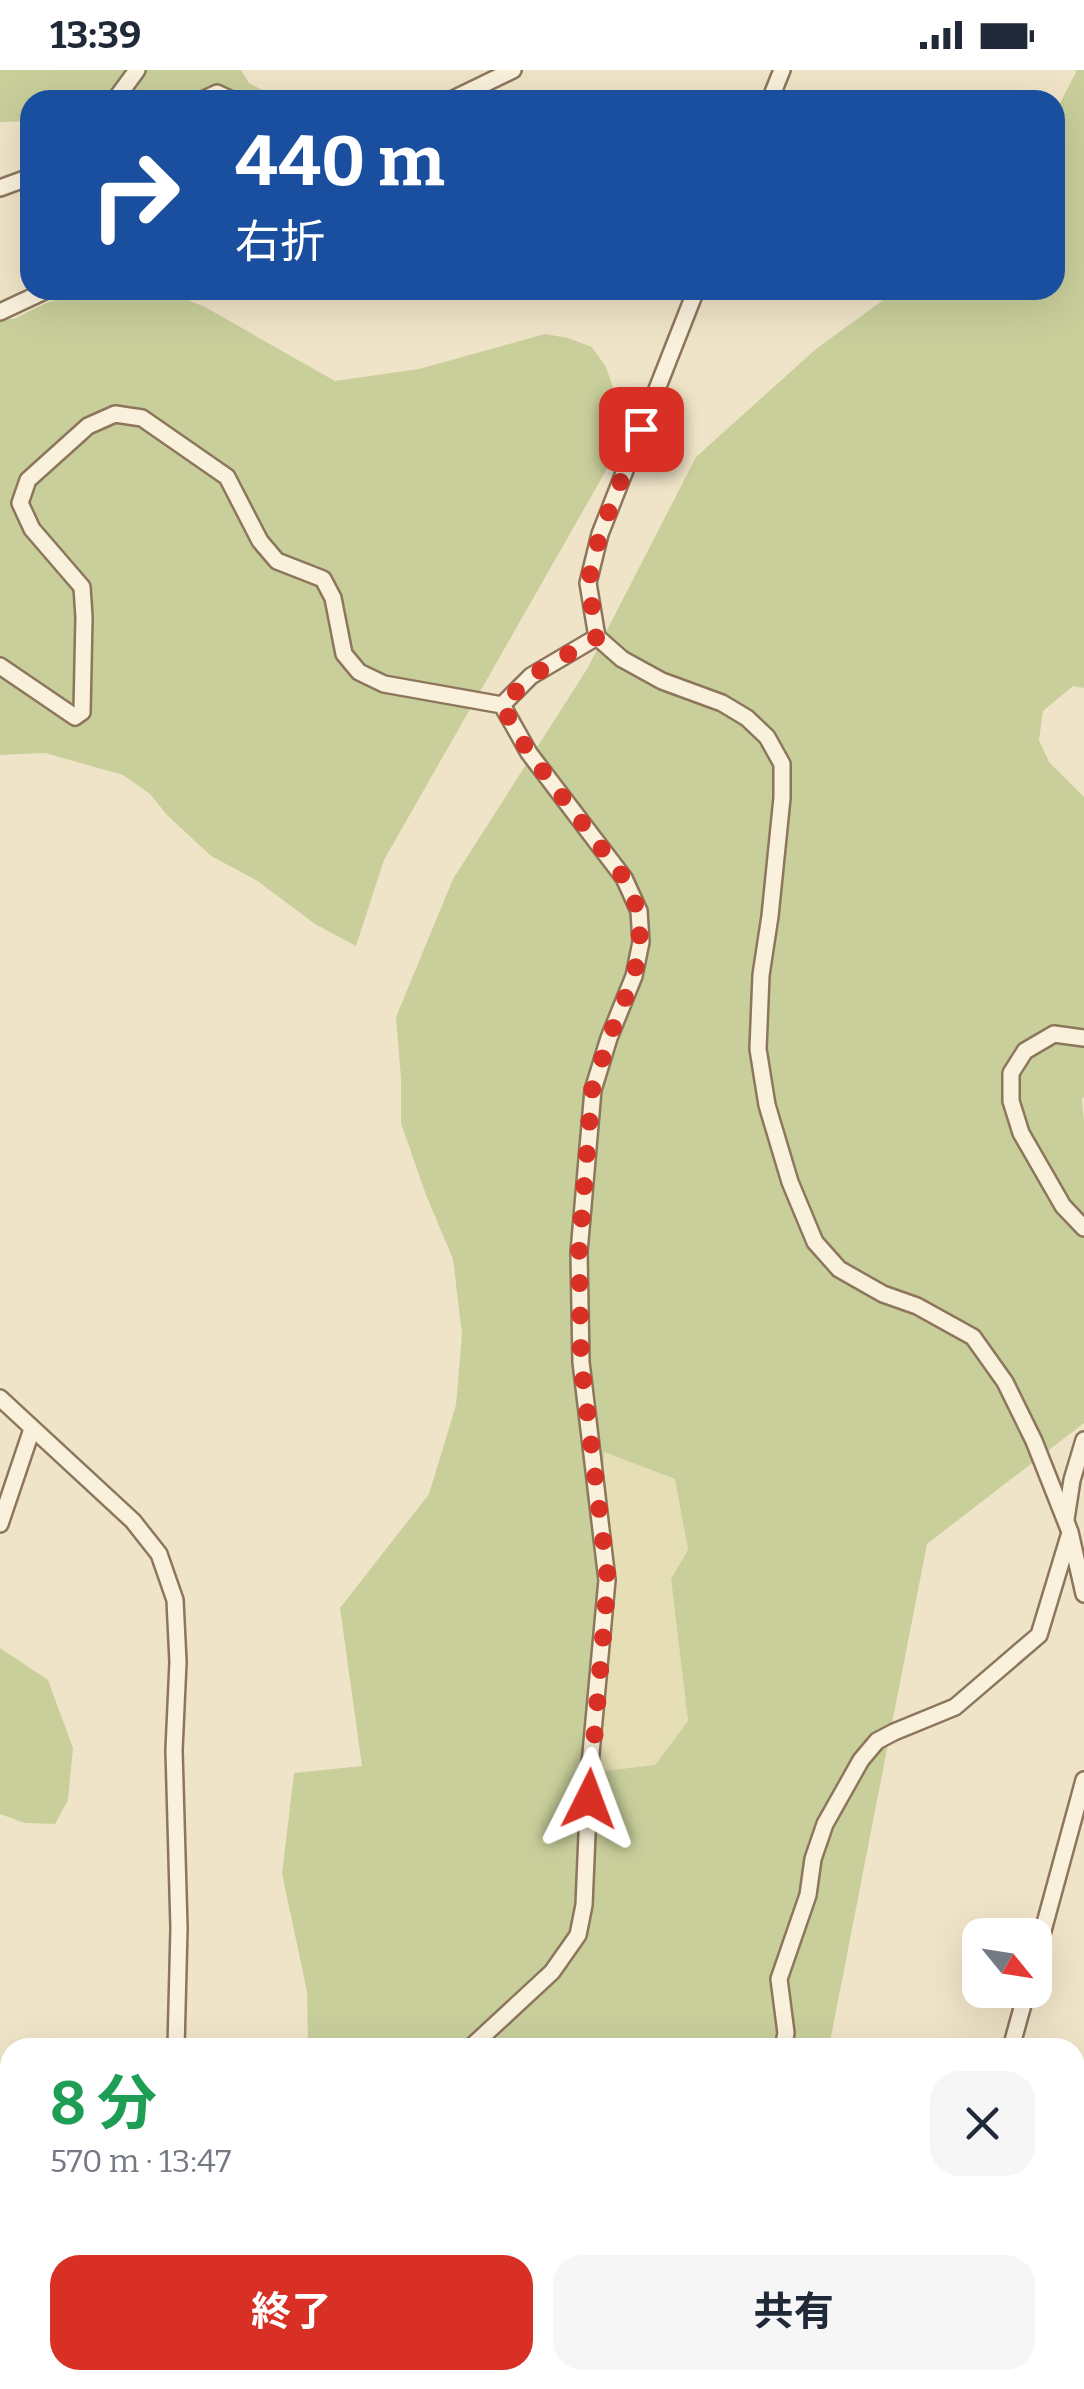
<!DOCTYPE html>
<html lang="ja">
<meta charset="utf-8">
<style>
:root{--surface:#fff;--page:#f6f6f7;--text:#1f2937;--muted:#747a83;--accent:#d93025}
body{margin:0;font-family:Bitter,"Noto Sans JP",serif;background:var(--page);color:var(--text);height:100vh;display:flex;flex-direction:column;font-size:38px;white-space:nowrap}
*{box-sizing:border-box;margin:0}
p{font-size:32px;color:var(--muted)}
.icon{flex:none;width:55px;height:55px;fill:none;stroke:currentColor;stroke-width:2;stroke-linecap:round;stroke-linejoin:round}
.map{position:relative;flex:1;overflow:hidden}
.sheet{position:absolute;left:0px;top:1968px;width:1085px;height:352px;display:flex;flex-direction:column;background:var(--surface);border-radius:30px 30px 0 0;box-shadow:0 10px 40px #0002}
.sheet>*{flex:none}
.banner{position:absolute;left:20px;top:20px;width:1045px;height:210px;border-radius:30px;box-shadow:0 10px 40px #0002;background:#1a4fa0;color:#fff;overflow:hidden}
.needle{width:65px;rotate:120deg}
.tools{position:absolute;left:962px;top:1848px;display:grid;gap:20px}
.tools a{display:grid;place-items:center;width:90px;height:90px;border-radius:20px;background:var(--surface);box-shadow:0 10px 40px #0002;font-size:50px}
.pin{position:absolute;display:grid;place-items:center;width:85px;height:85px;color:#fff;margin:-42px;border-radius:20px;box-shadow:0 5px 15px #0006}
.me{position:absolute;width:110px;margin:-55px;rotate:3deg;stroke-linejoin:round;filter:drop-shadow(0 0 8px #0008)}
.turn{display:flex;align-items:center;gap:35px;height:210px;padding:0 50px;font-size:45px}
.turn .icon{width:130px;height:130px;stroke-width:2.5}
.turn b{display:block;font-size:70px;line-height:85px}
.round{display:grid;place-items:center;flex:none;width:105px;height:105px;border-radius:30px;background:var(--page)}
.head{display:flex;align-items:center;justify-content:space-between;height:170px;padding:0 50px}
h1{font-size:60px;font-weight:700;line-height:75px;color:#1e9e55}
.action{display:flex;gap:20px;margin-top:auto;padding:20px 50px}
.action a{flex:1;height:115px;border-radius:30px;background:var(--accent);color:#fff;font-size:40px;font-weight:700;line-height:115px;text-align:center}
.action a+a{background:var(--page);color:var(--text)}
.status{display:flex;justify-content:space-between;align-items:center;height:70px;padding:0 50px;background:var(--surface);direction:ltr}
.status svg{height:28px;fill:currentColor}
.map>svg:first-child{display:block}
.farmland{fill:#e6deb5}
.green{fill:#c9cf9b;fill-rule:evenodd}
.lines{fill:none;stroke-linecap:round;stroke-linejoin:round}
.street-casing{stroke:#8d765c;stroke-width:20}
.street{stroke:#faf1dc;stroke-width:15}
.route{stroke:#d93025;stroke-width:18;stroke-dasharray:0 32.4}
</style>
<div class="status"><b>13:39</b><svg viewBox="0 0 49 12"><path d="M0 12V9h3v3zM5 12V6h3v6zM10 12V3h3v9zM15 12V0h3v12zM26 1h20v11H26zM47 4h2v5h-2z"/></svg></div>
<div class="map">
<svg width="1084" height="2319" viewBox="0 0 1084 2319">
<rect width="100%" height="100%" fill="#f0e4c8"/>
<!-- farmland -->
<polygon class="farmland" points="603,1382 675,1409 688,1480 671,1509 688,1651 655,1695 594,1702"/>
<!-- green -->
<g class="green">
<polygon points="0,0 241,0 249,13 281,30 30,30 30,51 0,52"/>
<path d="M1077 0H1084V618L1073 616 1043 641 1039 670 1049 692 1084 727V1027L1082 1029 1084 1051V1353L927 1474 829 1977H308L307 1921 282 1804 294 1703 362 1696 340 1538 429 1424 456 1335 462 1264 453 1189 426 1125 401 1053V1008L396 947 453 809 587 599 696 387 816 279 897 220H1055V43ZM604 1382 675 1409 688 1480 671 1509 688 1651 655 1695 594 1702Z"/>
<polygon points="91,220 163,220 205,237 335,311 419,299 545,264 568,268 592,277 606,297 628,362 384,790 356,876 315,854 256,810 211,786 167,745 150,724 123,705 45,683 0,685 0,248 14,249 46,233"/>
<polygon points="0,1578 48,1610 73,1678 68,1730 55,1754 25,1753 0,1744"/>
<polygon points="94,2310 901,2310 941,2319 93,2319"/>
</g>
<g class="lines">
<defs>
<g id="street">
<polyline points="115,30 137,0"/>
<polyline points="202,30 217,23 232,30"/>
<polyline points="451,30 513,0"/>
<polyline points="770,30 782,0"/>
<polyline points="0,118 30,107"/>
<polyline points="696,220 600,464 588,513 597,567 622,589 662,611 722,633 747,648 767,667 782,694 782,728 770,846 761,905 758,979 767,1035 790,1112 815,1172 839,1199 883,1224 917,1236 973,1267 1005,1312 1034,1371 1070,1462 1084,1524"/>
<polyline points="0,242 47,220"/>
<polyline points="0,596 75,647 82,642 84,547 82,517 32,459 20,433 28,410 88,356 115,344 142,348 227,407 260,471 277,491 323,509 333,528 344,584 359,602 384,614 502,635 529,683 624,808 639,841 641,872 634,906 609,968 593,1020 579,1182 581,1292 607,1510 590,1694 584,1835 578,1865 552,1902 470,1978"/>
<polyline points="502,635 531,606 597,567"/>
<polyline points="1084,968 1054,964 1025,981 1011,1003 1011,1031 1021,1063 1063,1136 1084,1158"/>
<polyline points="0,1328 133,1451 159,1484 175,1530 178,1592 174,1680 179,1858 176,1978"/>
<polyline points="1066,1449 1072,1410 1084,1370"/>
<polyline points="0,1454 32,1359"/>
<polyline points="1035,1890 1084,1710"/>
<polyline points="783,1978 786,1963 779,1909 808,1825 813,1789 825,1754 861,1690 877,1671 894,1662 955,1637 1039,1565 1069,1466"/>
<polyline points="1011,1978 1027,1920"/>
<polyline points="1075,2111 1084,2120"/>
<polyline points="681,2310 686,2319"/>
<polyline points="776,2310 789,2319"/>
<polyline points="293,2319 293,2310"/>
</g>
</defs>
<!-- street casing -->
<use href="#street" class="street-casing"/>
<!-- street -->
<use href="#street" class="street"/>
</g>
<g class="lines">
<!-- route -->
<polyline class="route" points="589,1729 608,1510 581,1292 579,1182 592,1020 609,968 634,906 640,872 638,840 624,808 529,683 502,636 531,606 597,567 588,513 600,464 641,359"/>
</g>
</svg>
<div class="tools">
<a><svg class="needle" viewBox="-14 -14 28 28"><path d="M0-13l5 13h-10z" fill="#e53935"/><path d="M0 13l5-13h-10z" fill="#747a83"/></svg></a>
</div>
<div class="pin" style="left:641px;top:359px;background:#d93025"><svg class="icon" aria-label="arrive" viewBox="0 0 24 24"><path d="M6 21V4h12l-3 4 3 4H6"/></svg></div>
<svg class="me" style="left:589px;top:1729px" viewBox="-20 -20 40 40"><path d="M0-17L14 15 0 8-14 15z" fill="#d93025" stroke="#fff" stroke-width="4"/></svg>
<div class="banner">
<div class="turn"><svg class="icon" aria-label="right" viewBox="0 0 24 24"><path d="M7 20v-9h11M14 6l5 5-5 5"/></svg><div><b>440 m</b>右折</div></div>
</div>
<section class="sheet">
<div class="head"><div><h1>8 分</h1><p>570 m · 13:47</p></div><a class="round"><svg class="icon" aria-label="close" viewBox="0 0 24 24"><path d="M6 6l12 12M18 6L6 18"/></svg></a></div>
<div class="action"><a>終了</a><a>共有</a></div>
</section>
</div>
